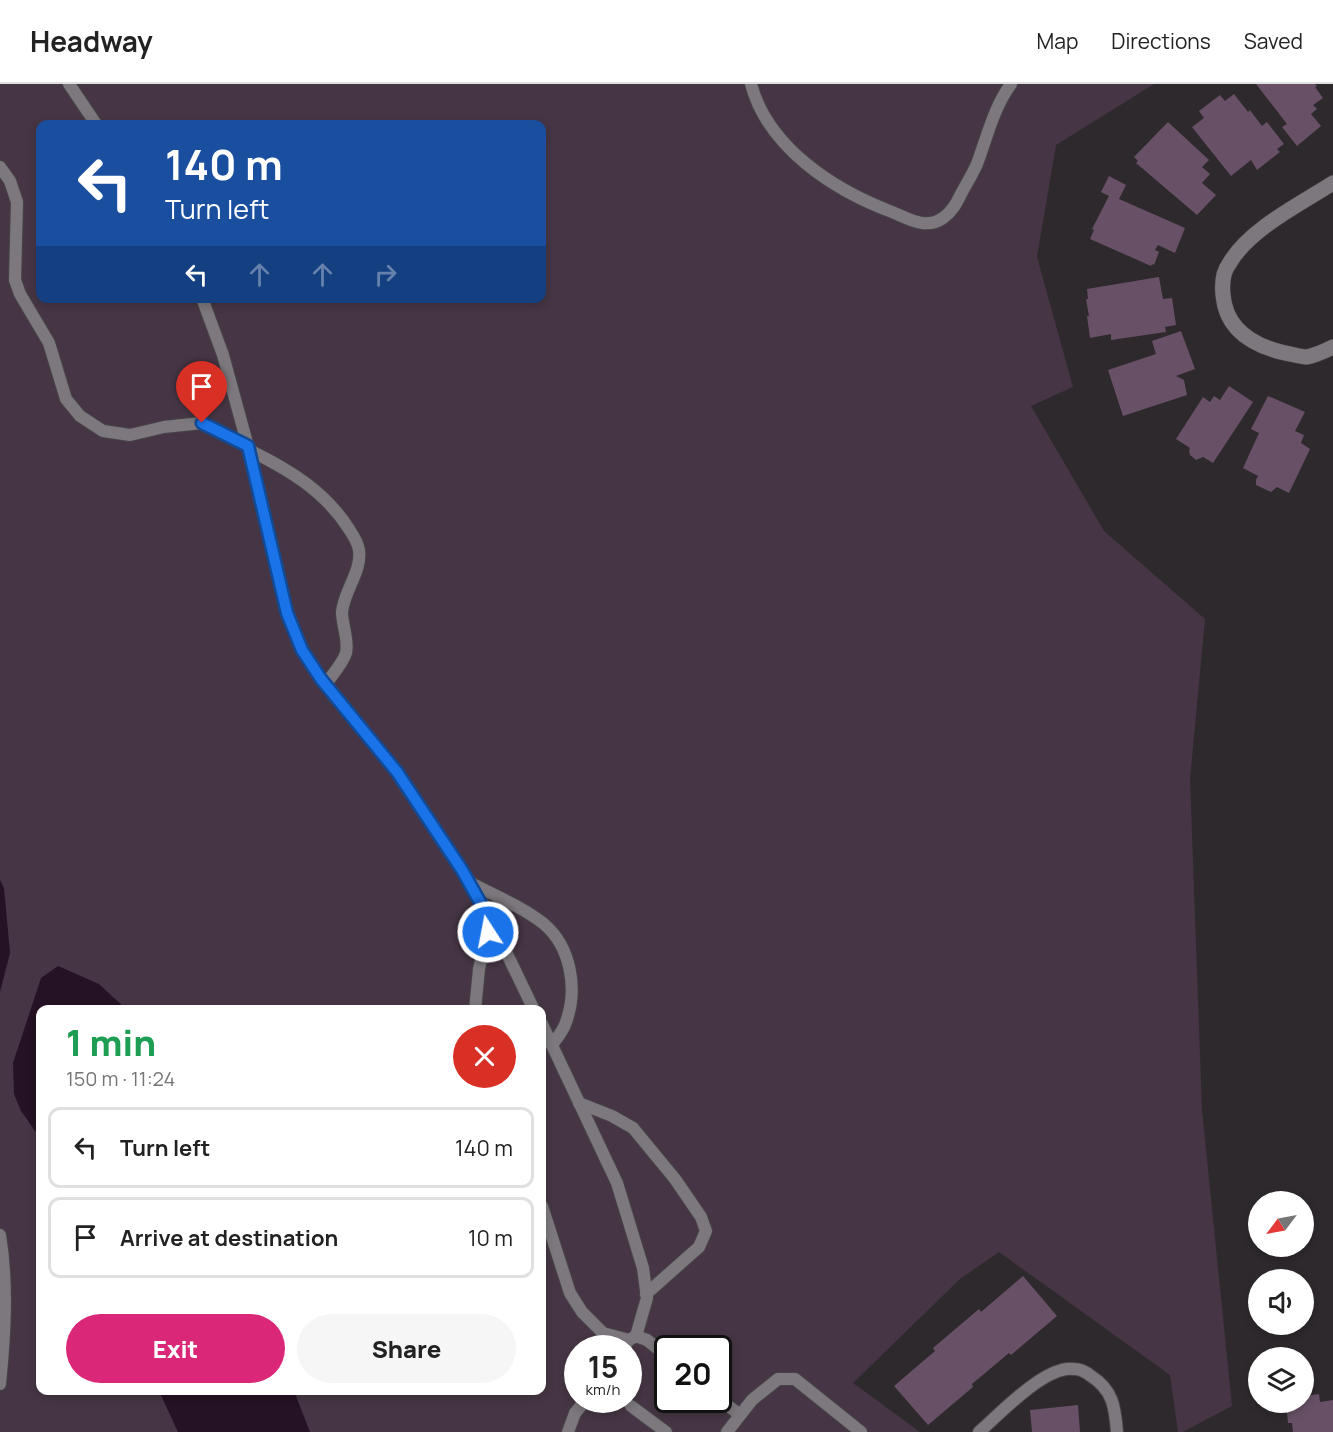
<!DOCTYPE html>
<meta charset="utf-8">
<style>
:root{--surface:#fff;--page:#f6f6f6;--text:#222;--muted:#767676;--line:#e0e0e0;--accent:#db2777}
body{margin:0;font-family:Manrope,sans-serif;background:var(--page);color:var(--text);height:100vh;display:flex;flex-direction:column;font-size:22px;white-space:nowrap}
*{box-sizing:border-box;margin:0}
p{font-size:20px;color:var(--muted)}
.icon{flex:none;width:33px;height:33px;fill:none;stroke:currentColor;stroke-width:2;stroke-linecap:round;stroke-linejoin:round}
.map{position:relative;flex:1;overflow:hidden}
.sheet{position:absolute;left:36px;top:921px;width:510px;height:390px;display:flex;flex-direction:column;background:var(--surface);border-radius:12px;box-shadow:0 3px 9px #0003}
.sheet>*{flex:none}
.top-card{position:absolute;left:36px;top:36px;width:510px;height:183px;border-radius:12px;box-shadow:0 3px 9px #0003;background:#1a4fa0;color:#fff;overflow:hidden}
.needle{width:39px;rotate:238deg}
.tools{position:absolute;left:1248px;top:1107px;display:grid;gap:12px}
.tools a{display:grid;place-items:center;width:66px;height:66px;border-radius:50%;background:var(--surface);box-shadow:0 3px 9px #0003;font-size:30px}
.speed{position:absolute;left:564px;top:1251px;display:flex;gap:12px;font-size:30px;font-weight:700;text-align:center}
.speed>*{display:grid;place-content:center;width:78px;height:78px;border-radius:50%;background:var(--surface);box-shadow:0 3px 9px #0003;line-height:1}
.speed small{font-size:15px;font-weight:400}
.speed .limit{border:3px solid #111;border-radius:9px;background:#fff;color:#111}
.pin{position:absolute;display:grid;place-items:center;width:51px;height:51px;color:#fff;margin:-62px -26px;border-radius:50% 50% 50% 0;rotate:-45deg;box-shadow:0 0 6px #0007}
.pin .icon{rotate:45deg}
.me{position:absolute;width:66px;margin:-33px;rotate:349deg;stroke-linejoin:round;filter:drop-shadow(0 0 4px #0008)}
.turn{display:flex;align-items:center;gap:21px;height:126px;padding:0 30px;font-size:27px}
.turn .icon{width:78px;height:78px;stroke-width:2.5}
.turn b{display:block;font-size:42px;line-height:51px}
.lanes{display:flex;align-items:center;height:57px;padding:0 30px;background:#0003;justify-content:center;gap:30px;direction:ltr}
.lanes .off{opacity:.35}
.round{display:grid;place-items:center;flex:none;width:63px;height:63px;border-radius:32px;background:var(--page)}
.summary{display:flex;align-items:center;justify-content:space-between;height:102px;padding:0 30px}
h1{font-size:36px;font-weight:800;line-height:45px;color:#1e9e55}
.button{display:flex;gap:12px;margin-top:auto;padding:12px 30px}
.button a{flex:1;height:69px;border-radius:36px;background:var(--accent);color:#fff;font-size:24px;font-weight:800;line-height:69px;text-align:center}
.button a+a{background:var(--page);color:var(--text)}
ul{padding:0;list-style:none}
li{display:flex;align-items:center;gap:18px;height:81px;margin:0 12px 9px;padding:0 18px;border:3px solid var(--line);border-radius:12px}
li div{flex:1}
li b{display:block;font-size:22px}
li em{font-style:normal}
header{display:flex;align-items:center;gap:36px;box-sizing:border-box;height:84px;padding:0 30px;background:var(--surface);border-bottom:2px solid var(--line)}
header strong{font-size:28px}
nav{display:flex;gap:33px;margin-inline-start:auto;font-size:21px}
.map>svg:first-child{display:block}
.green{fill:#463645;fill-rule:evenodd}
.water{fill:#251224}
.building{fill:#685166}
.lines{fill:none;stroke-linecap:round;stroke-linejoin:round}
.lane-casing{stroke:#474447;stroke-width:14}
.street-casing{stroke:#474447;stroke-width:16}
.lane{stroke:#7d787d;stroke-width:12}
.street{stroke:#7d787d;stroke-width:15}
.route-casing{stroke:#114b97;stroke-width:15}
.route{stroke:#1a73e8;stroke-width:10}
</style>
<header>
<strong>Headway</strong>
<nav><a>Map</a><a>Directions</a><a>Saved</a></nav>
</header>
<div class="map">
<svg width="1333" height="1348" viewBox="0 0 1333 1348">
<rect width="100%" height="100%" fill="#2e292d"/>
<!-- green -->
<path class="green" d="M0 0H1154L1056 61 1037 173 1073 303 1031 322 1104 447 1205 535 1190 695 1202 1026 1232 1322 1183 1348H1178L1170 1291 999 1168 960 1195 853 1299 920 1348H0ZM40 40H542V214H40ZM40 926H542V1306H40ZM578 1264H628V1316H578ZM668 1264H718V1316H668Z"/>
<!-- water -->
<g class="water">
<polygon points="0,796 4,804 10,869 0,908"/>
<polygon points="58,882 99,900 126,925 40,926 40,1054 21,1027 14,1010 13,979 41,894"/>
<polygon points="159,1307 294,1307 310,1348 178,1348"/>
</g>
<!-- building -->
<g class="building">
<polygon points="1256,0 1315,0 1317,2 1315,3 1323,14 1313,21 1317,25 1311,30 1321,42 1297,62 1282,43 1287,40"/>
<polygon points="1234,10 1248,28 1250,26 1262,42 1267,38 1284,60 1277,65 1280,68 1257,86 1251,76 1231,92 1192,43 1204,34 1199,27 1220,11 1225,17"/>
<polygon points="1168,38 1209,76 1202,83 1210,90 1202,99 1216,111 1197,131 1136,79 1138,77 1134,73"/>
<polygon points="1109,92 1126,101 1119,115 1185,144 1175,169 1158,161 1155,166 1159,168 1154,181 1152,180 1151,182 1090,155 1094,146 1092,145 1109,112 1101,108"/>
<polygon points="1159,193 1163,215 1172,214 1176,241 1165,243 1166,248 1111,256 1111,250 1090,254 1087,232 1089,232 1086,215 1088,215 1087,205"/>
<polygon points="1181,247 1195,285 1176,292 1184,296 1187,311 1123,332 1108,286 1156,270 1152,257"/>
<polygon points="1229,302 1253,318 1213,379 1203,373 1196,376 1190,371 1189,367 1190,364 1176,355 1203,313 1210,318 1214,312 1220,316"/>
<polygon points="1268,312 1305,328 1295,347 1304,351 1301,359 1310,365 1289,409 1277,403 1271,408 1256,401 1256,396 1258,392 1243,384 1259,349 1251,345"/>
<polygon points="1023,1192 1057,1232 1011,1271 1009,1269 972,1300 973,1303 928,1341 894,1302 935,1267 933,1264 979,1225 981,1228"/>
<polygon points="1319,1310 1320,1318 1333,1316 1333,1348 1293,1348 1292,1339 1288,1339 1286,1318 1304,1318 1304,1312"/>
<polygon points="1078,1321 1080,1348 1032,1348 1030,1326"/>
</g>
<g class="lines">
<defs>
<g id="lane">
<polyline points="69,0 96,40"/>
<path d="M751 0C768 64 834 106 892 128 909 135 926 146 943 134 953 127 957 118 962 108 967 99 973 89 977 80 987 53 994 23 1011 0"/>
<polyline points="0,83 10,97 17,118 15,196 20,210 49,259 66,315 80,332 103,347 130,351 164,343 202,339 248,362"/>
<polyline points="202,214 223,271 249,366 287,529 302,565 321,595 397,688 462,786 483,820 534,926"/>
<path d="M249 366C288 385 325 407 349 445 353 451 358 459 359 466 362 488 344 506 342 528 342 541 349 556 346 569 343 579 332 591 326 600"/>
<path d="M471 799C495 812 523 823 544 840 571 863 578 905 566 938 564 946 557 954 552 961"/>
<polyline points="475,926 479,885 490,836"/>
<polyline points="542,940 617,1099 643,1184 647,1214 636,1252"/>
<polyline points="579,1019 612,1032 633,1044 675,1095 701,1133 706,1147 699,1163 646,1210"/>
<polyline points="542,1122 570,1209 582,1228 603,1249 629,1256"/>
<path d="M0 1151C8 1200 5 1250 0 1300"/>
<polyline points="623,1264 629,1256 636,1252 647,1256 668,1273"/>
<polyline points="718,1314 740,1331"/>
<polyline points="631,1322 666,1348"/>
<polyline points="568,1348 575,1329 586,1316"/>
<polyline points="727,1348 752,1316 778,1295 795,1295 861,1348"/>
<path d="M979 1348C1000 1330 1045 1281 1074 1285 1081 1285 1086 1288 1091 1292 1113 1306 1115 1323 1117 1348"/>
</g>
<path id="street" d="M1333 99C1300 120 1248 146 1229 180 1223 188 1222 201 1223 211 1226 246 1254 262 1285 269 1292 270 1300 273 1307 273 1317 271 1325 267 1333 263"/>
</defs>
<!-- lane casing -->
<use href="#lane" class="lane-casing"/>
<!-- street casing -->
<use href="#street" class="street-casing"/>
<!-- lane -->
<use href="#lane" class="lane"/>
<!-- street -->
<use href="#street" class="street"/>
</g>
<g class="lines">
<defs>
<polyline id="route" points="202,339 248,362 287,529 302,566 321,595 397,688 462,786 490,836 488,848"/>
</defs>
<!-- route casing -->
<use href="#route" class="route-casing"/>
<!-- route -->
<use href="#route" class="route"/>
</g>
</svg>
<div class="tools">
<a><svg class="needle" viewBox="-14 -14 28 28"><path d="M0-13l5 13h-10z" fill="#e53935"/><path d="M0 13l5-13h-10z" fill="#767676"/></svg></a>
<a><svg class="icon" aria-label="sound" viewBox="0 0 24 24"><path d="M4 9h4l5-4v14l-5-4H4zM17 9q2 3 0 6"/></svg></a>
<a><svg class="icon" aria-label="layers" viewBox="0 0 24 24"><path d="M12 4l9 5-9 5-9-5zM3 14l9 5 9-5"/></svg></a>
</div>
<div class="speed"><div>15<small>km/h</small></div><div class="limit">20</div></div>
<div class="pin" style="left:202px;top:339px;background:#d93025"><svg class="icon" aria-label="arrive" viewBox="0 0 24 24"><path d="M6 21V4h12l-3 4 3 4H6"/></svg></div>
<svg class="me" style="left:488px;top:848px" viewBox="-20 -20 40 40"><circle r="17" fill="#1a73e8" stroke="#fff" stroke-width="3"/><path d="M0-11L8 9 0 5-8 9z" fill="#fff"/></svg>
<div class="top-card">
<div class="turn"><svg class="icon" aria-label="left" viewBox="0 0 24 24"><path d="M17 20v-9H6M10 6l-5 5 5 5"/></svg><div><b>140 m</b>Turn left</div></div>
<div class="lanes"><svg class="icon" aria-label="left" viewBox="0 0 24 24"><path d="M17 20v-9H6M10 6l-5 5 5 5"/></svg><svg class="icon off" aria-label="ahead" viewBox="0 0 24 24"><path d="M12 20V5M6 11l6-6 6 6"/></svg><svg class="icon off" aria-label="ahead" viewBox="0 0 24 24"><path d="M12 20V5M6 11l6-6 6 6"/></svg><svg class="icon off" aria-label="right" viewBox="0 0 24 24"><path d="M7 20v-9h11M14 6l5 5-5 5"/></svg></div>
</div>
<section class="sheet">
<div class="summary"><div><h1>1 min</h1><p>150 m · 11:24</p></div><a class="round" style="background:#d93025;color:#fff"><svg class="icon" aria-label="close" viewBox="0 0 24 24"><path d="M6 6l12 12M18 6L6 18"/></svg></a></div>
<ul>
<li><svg class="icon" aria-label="left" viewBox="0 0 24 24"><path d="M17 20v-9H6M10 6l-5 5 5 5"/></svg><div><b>Turn left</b></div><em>140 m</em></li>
<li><svg class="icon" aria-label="arrive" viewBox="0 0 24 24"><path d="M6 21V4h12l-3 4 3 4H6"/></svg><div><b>Arrive at destination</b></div><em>10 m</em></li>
</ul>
<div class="button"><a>Exit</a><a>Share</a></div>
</section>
</div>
